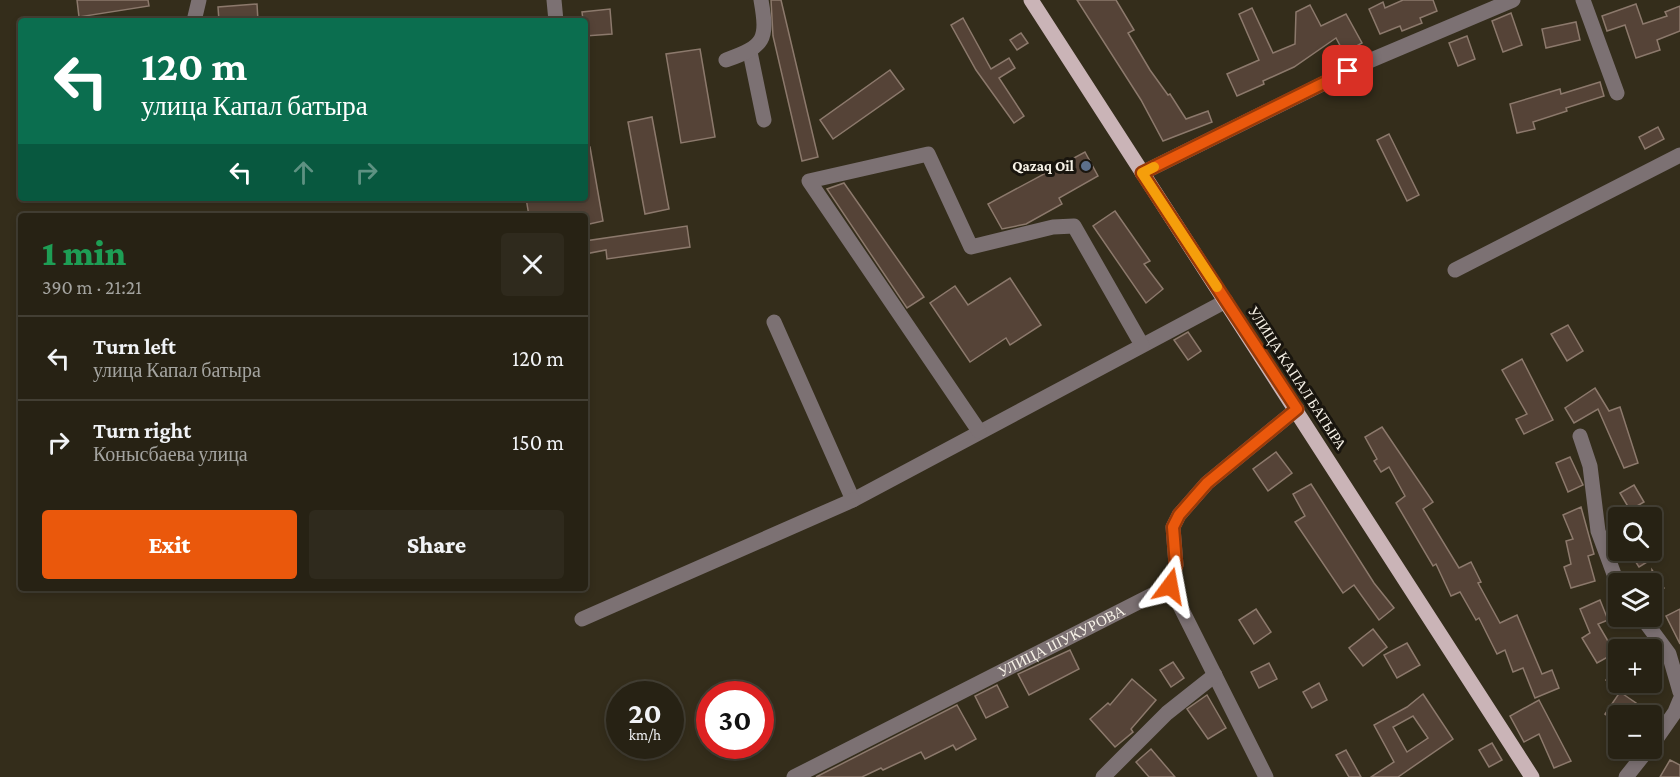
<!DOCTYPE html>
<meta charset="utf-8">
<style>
:root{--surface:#272214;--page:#2f2a1d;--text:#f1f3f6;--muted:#a4a4a0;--line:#433f34;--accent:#ea580c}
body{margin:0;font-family:"Crimson Pro",serif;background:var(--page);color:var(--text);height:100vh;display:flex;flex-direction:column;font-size:22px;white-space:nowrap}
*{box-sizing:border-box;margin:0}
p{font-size:20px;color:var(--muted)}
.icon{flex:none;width:33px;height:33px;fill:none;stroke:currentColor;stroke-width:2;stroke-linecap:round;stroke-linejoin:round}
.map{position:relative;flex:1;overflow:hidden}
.sheet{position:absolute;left:18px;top:213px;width:570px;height:378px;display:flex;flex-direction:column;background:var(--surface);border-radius:6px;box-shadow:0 3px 9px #0003,0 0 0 2px var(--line)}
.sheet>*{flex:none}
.guide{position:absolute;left:18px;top:18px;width:570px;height:183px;border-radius:6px;box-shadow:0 3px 9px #0003,0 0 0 2px var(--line);background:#0b6e4f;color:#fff;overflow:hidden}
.buttons{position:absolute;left:1608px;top:507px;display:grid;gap:12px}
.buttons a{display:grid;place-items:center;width:54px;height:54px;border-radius:6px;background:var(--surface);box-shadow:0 3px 9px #0003,0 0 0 2px var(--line);font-size:30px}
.speed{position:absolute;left:606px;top:681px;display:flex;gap:12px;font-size:30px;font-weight:700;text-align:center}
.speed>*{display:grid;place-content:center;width:78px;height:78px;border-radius:50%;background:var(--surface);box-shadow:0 3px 9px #0003,0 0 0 2px var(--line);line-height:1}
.speed small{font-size:15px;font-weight:400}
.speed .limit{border:9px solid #d22;background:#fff;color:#111}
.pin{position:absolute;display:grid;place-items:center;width:51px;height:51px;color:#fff;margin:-26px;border-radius:12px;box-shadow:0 3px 9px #0006}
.me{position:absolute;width:66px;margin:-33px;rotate:13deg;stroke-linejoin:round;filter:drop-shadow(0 0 4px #0008)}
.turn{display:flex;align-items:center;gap:21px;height:126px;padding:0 24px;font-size:27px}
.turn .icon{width:78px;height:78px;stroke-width:2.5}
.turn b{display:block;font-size:42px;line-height:51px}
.lanes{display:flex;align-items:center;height:57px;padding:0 24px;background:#0003;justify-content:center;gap:30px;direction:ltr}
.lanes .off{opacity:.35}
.round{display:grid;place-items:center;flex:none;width:63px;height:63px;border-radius:6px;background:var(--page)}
.headline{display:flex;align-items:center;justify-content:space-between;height:102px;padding:0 24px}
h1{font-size:36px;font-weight:800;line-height:45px;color:#1e9e55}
.action{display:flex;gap:12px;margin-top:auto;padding:12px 24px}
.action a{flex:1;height:69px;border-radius:6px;background:var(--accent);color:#fff;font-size:24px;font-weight:800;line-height:69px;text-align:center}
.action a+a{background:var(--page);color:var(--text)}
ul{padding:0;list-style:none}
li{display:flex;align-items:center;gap:18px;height:84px;padding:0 24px;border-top:2px solid var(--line)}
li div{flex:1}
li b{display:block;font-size:22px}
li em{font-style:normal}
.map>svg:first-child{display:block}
.building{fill:#554337;stroke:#8c796c;stroke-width:1.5;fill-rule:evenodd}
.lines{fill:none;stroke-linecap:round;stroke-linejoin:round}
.minor{stroke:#7c7173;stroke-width:15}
.major{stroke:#cab4b7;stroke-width:15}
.route-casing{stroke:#983908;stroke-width:15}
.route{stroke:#ea580c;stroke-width:10}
.slow{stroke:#f59e0b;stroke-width:10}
.service-dot{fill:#5c6f8a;stroke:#19150e;stroke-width:2}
.labels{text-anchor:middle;stroke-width:6;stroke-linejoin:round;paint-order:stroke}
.poi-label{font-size:15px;font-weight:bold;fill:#f7f2e7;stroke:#19150e;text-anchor:end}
.street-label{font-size:15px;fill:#f7f2e7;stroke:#19150e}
</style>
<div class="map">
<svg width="1680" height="777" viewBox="0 0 1680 777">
<rect width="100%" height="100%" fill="#342d1b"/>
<!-- building -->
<g class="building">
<polygon points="77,0 148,0 149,6 79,17"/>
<polygon points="771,0 781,0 818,157 802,161 773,36"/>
<polygon points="1077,0 1116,0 1134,30 1128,33 1150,70 1168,95 1170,94 1186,119 1208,111 1212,122 1163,141 1141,100"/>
<polygon points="1403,0 1433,0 1437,11 1420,18 1422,23 1402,31 1400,26 1380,34 1369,9 1383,2 1385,8"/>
<polygon points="257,4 258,21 219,21 218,7"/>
<polygon points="1636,4 1643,24 1667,16 1665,12 1680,6 1680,31 1657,40 1660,50 1636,58 1625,25 1607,31 1602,16"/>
<polygon points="1310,5 1321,26 1346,14 1362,43 1344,53 1336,38 1294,67 1263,81 1264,84 1237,96 1227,74 1259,60 1239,14 1252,8 1273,53 1295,44 1296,12"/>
<polygon points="610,9 612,34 585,36 582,12"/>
<polygon points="1511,13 1522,45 1503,52 1492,21"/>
<polygon points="963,18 991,69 1009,58 1015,68 999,78 1024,116 1014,123 976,70 951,25"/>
<polygon points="1576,22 1580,40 1546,48 1542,29"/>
<polygon points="1021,33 1028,43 1017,50 1010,40"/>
<polygon points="1467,36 1475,59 1458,66 1449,43"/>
<polygon points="700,49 715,137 681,143 666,54"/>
<polygon points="890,70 904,89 833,139 820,120"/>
<polygon points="1600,82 1604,96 1566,108 1567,111 1533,122 1535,129 1517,133 1510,104 1560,89 1561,94"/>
<polygon points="652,117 669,209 645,214 628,122"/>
<polygon points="1658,127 1664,139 1645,149 1639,137"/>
<polygon points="1389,134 1419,195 1407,201 1377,140"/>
<polygon points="585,147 590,147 603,221 585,225 585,216 529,216 526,198 585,198"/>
<polygon points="1085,152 1098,176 1059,198 1062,204 1026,224 1002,229 988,204"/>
<polygon points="844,183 924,297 907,308 827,189"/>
<polygon points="1115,211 1150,261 1144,264 1163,289 1146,303 1093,226"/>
<polygon points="687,226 690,247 607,259 606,250 585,254 585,241"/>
<polygon points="1010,278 1041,325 1010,345 1006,338 970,362 930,303 955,286 968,305"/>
<polygon points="1568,325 1583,351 1567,361 1551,334"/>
<polygon points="1188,332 1201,351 1188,360 1174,340"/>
<polygon points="1522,359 1553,420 1524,434 1516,419 1527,414 1502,370"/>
<polygon points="1595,388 1609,411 1620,407 1638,463 1624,468 1598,409 1574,423 1565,408"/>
<polygon points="1382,427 1433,502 1423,509 1459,568 1471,562 1481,582 1478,583 1500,623 1517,615 1542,674 1552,670 1559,688 1535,698 1523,668 1513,672 1505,650 1497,654 1479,618 1476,620 1460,592 1451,596 1436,564 1433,566 1396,503 1405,496 1389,467 1381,472 1374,461 1377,459 1365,437"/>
<polygon points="1276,452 1292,473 1268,491 1253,469"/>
<polygon points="1570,457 1583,485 1568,492 1556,463"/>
<polygon points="1311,484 1374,583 1394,608 1379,620 1354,585 1343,593 1295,522 1305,516 1293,494"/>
<polygon points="1634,485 1644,502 1630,510 1620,493"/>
<polygon points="1581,507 1594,554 1588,556 1595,581 1571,588 1564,567 1571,564 1566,541 1573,539 1563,515"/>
<polygon points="1628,550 1646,550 1652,559 1639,567"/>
<polygon points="1652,570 1664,588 1652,596"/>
<polygon points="1600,600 1608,620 1598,624 1615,653 1597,663 1582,638 1590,633 1580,609"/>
<polygon points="1256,609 1271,632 1254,644 1239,620"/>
<polygon points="1680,609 1680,644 1666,616"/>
<polygon points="1373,629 1387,647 1363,666 1349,648"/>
<polygon points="1407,643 1420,665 1397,678 1384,655"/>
<polygon points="1070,650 1079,669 1029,695 1018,674"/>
<polygon points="1173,662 1184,678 1171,687 1160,670"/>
<polygon points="1618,662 1618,689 1606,680"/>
<polygon points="1269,663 1277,679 1259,688 1251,672"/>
<polygon points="1132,679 1156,700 1131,729 1133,732 1115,747 1090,719 1108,703 1110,705"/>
<polygon points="1319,683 1327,700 1312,708 1303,692"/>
<polygon points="997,685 1008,707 986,718 975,696"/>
<polygon points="1620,692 1636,703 1628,716 1618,716 1618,724 1605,714"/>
<path d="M1423 694 1453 739 1398 777H1371L1394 762 1374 725 1407 707ZM1413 716 1428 738 1407 752 1393 727Z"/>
<polygon points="1207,695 1226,728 1208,739 1187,709"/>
<polygon points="1539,700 1571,761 1554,768 1539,734 1524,742 1510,716"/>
<polygon points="957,705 976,739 956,750 953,745 925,759 921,752 883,770 881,768 862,777 816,777"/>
<polygon points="1492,743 1502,760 1489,767 1479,750"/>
<polygon points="1151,749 1175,777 1149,777 1136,762"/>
<polygon points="1346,750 1361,777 1349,777 1336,755"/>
<polygon points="1670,760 1680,765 1680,777 1660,777"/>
</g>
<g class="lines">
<!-- minor -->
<g class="minor">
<polyline points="554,0 556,21"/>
<polyline points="1583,0 1617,93"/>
<polyline points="194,21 199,0"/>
<polyline points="750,52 764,120"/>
<path d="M726 60C765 46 768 40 761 0"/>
<polyline points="1142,173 1369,61 1513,0"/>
<polyline points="1455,270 1680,155"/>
<polyline points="774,322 853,500 1226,301"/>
<polyline points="979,431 809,181 928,154 971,247 1053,227 1074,226 1142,345"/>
<polyline points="1580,436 1590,466 1598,531 1618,585"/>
<polyline points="1170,586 1176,565 1173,527 1179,515 1207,483 1297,409"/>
<polyline points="1170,586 1266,777"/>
<polyline points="1641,616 1669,654 1680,692"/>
<polyline points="582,619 853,500"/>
<polyline points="1652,745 1675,712 1680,700"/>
<path id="s1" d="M794 777 1170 586"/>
<polyline points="1103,777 1167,713 1215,675"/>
<polyline points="1626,777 1649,748"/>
</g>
<!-- major -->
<polyline class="major" points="1031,0 1532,777"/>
</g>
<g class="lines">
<defs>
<polyline id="route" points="1170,586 1176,565 1173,527 1179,515 1207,483 1297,409 1142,173 1348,71"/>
</defs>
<!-- route casing -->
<use href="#route" class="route-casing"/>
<!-- route -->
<use href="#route" class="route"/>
<!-- slow -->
<polyline class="slow" points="1154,167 1142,173 1217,287"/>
</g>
<!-- markers -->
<circle class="service-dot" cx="1086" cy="166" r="6"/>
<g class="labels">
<!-- poi labels -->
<g class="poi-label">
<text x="1074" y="171">Qazaq Oil</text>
</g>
<!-- street labels -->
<g class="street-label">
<text transform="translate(1297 378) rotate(57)" y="5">УЛИЦА КАПАЛ БАТЫРА</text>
<text dy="5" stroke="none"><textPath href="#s1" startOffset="300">УЛИЦА ШУКУРОВА</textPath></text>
</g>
</g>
</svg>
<div class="buttons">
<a><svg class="icon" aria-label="search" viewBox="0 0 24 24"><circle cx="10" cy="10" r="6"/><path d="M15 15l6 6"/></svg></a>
<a><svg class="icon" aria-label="layers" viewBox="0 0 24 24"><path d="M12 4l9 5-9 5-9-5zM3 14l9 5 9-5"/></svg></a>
<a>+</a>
<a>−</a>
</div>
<div class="speed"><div>20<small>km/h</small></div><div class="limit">30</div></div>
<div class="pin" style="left:1348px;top:71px;background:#d93025"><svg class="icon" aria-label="arrive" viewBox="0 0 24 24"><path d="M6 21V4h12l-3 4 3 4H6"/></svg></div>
<svg class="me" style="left:1170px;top:586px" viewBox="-20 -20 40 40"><path d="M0-17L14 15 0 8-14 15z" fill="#ea580c" stroke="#fff" stroke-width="4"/></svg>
<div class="guide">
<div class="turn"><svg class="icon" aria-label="left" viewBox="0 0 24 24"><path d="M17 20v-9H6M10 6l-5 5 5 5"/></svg><div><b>120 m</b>улица Капал батыра</div></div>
<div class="lanes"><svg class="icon" aria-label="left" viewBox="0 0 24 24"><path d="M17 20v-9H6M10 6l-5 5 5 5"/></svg><svg class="icon off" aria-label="ahead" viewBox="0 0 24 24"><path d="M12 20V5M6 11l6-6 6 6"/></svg><svg class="icon off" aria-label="right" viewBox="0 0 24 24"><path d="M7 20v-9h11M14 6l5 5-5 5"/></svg></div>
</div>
<section class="sheet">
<div class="headline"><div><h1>1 min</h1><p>390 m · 21:21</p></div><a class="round"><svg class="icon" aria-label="close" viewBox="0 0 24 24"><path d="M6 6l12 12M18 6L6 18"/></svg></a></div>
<ul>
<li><svg class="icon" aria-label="left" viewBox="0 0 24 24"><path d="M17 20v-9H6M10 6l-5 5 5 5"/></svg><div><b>Turn left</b><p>улица Капал батыра</p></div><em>120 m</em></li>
<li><svg class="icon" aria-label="right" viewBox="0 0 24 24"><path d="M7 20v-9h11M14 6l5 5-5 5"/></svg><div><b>Turn right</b><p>Конысбаева улица</p></div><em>150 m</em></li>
</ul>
<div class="action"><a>Exit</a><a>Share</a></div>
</section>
</div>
